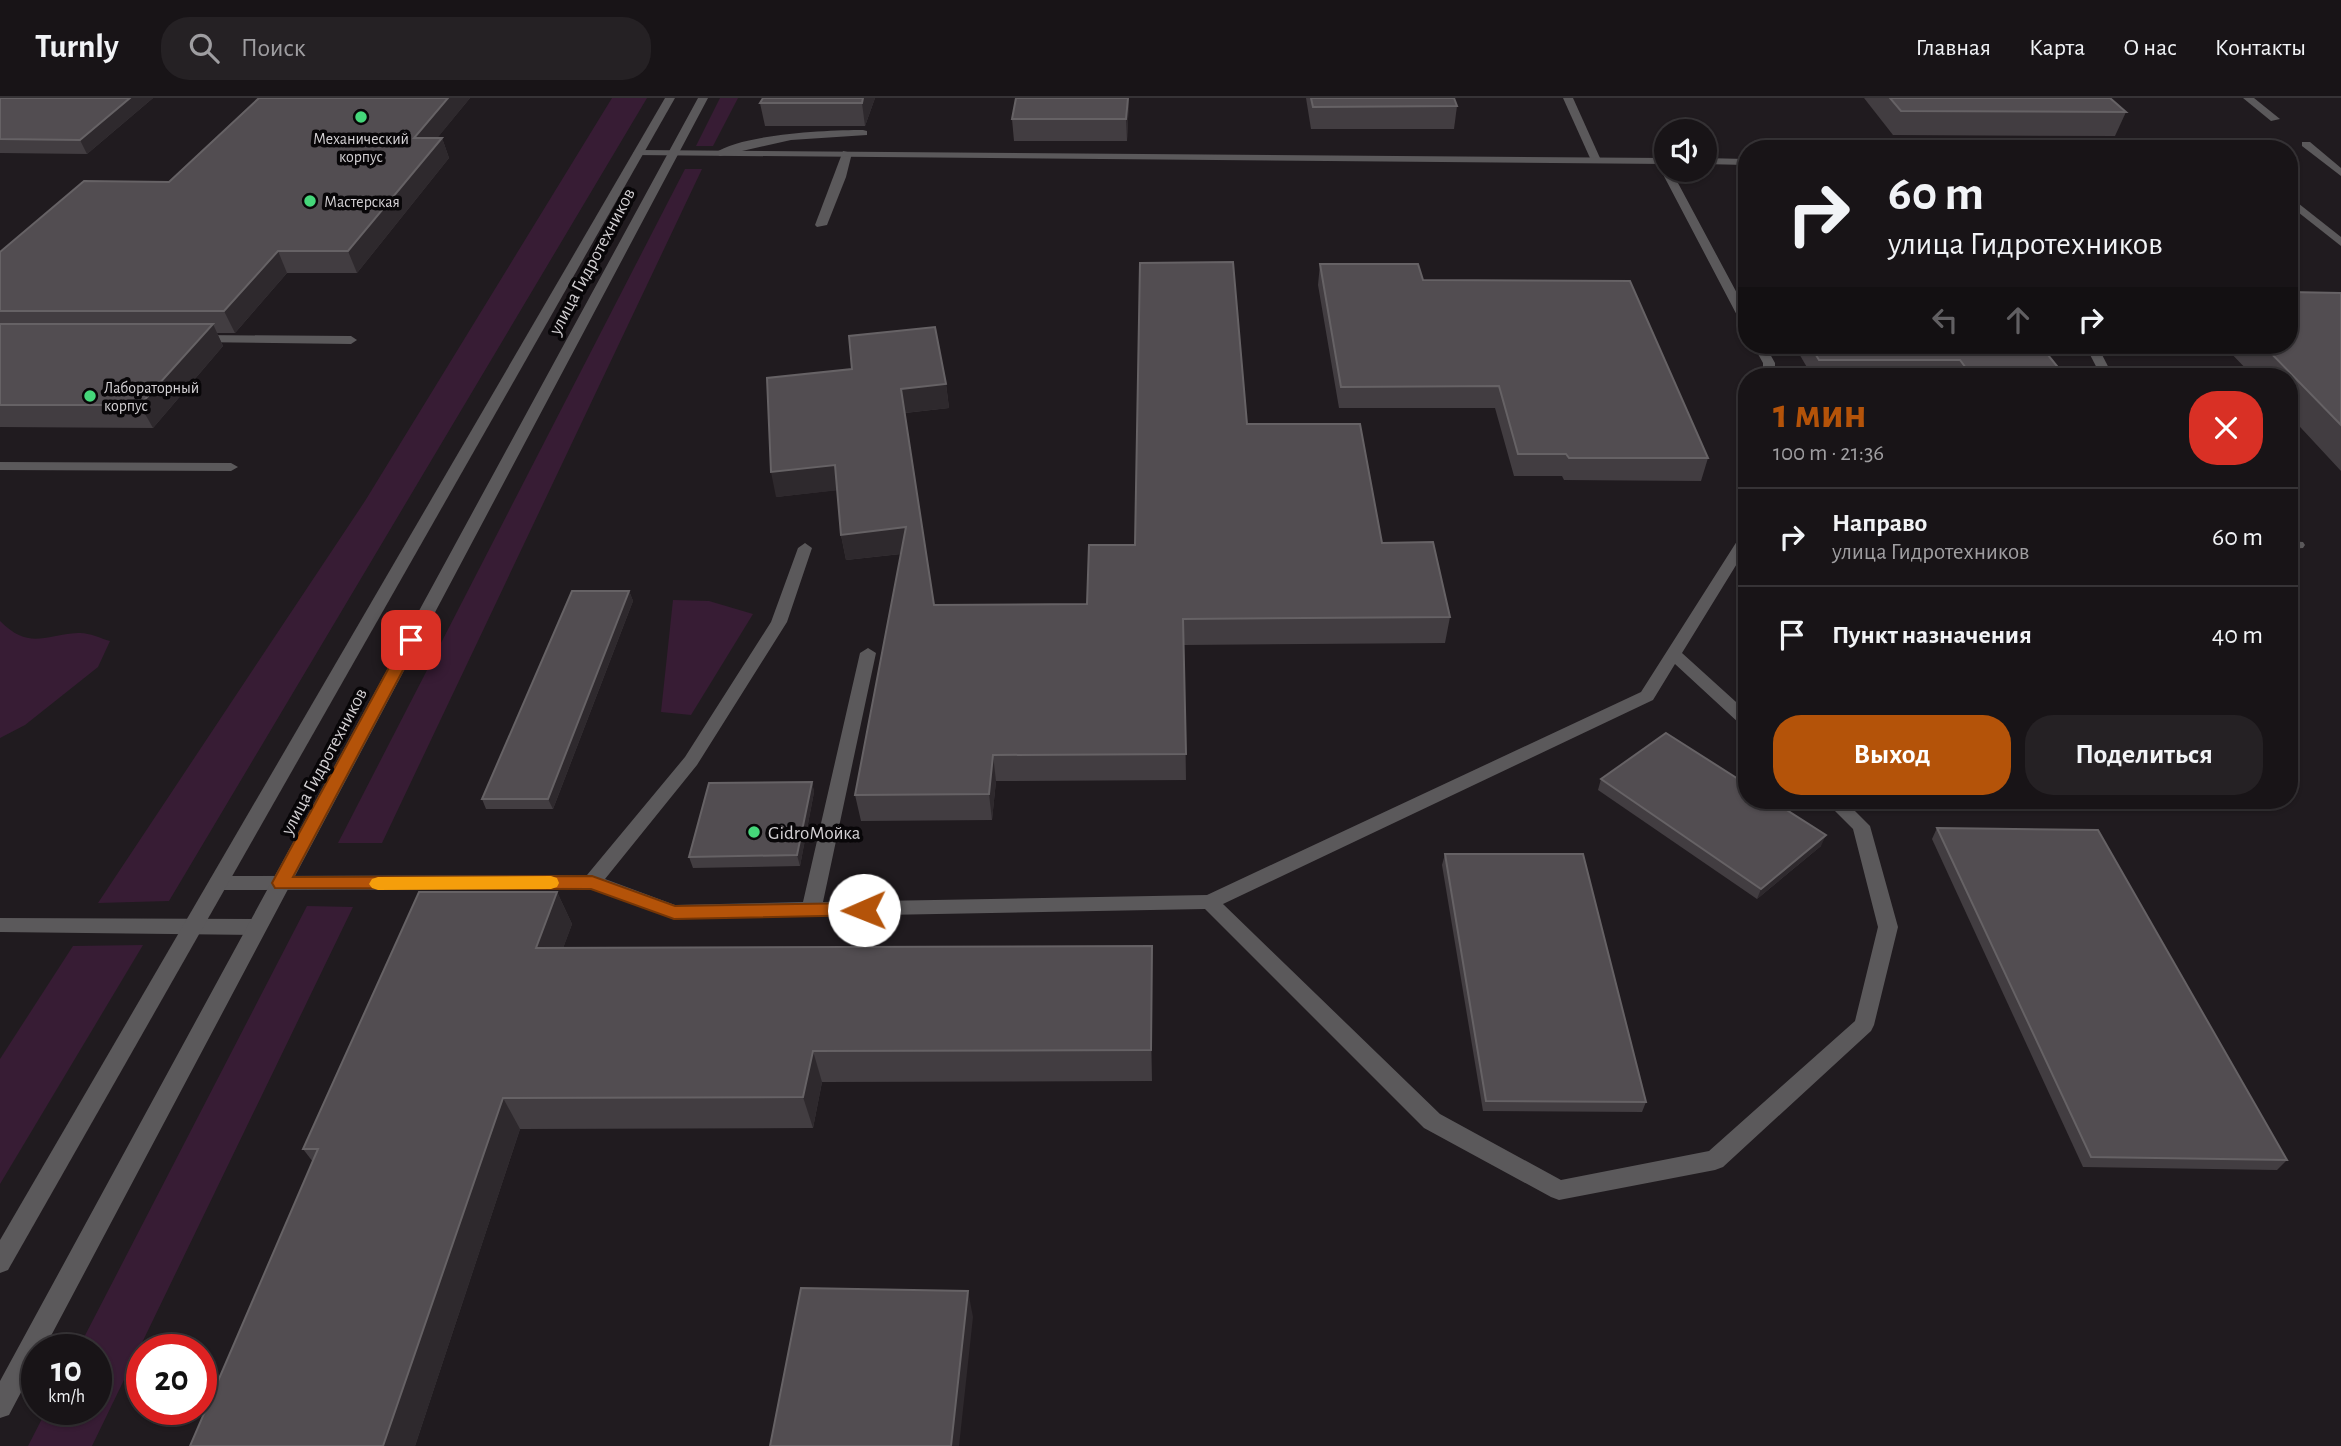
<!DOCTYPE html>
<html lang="ru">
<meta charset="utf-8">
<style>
:root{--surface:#181417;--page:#252124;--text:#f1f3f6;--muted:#9f9ea1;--line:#363336;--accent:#b45309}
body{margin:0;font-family:"Alegreya Sans",sans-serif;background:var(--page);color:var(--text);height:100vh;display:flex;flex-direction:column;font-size:26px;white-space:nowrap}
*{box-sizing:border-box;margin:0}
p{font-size:23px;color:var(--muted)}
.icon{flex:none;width:38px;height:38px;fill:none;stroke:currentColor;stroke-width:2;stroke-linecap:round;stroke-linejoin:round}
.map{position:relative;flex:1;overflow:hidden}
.sheet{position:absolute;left:1738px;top:270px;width:560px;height:441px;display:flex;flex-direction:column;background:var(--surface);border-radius:28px;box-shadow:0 2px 5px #0004,0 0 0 2px var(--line)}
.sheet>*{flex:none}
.banner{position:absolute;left:1738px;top:42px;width:560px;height:214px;border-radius:28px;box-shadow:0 2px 5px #0004,0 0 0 2px var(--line);background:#181417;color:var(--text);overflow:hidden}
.fabs{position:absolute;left:1654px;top:21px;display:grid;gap:14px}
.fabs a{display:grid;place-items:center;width:63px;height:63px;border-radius:50%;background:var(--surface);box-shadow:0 2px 5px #0004,0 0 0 2px var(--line);font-size:35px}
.speed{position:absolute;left:21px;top:1236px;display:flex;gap:14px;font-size:35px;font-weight:700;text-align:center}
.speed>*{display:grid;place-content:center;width:91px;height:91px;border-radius:50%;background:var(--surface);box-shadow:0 2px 5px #0004,0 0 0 2px var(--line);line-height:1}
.speed small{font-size:18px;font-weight:400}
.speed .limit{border:10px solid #d22;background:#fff;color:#111}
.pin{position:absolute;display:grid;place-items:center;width:60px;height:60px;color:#fff;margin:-30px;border-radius:14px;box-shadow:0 4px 10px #0006}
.me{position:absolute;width:77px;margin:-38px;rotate:269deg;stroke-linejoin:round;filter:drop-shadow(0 0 5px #0008)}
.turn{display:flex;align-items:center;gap:24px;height:147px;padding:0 35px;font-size:32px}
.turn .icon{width:91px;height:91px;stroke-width:2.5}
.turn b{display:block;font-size:49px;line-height:60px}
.lanes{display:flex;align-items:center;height:66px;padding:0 35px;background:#0003;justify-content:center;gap:35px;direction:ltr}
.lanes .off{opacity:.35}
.round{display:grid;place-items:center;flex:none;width:74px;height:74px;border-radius:28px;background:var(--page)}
.head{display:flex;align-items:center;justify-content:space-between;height:119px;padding:0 35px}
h1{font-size:42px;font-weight:700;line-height:52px;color:var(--accent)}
.cta{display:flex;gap:14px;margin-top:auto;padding:14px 35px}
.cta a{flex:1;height:80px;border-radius:28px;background:var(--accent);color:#fff;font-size:28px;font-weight:700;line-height:80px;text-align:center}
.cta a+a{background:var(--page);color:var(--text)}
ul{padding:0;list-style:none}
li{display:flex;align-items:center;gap:21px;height:98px;padding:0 35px;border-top:2px solid var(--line)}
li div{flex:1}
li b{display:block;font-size:26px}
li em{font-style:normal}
header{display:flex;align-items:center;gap:42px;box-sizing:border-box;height:98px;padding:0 35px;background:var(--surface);border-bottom:2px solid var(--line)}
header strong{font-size:33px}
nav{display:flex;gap:38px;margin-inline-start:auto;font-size:24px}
.search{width:490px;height:63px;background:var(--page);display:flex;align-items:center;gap:18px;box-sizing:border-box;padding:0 24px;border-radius:28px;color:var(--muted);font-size:26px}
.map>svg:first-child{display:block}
.green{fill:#371c34}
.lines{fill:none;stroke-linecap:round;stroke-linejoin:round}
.service{fill:#5b595b;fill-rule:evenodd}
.minor{fill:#5b595b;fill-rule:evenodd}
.tertiary{fill:#5b595b;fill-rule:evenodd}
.wall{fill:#423d41}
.shaded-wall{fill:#2e292d}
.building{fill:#524d51;stroke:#666265;stroke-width:2}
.route{fill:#b45309;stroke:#753606;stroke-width:2}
.slow{fill:#f59e0b}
.poi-dot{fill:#45d77a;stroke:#080608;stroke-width:2.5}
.labels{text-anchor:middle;stroke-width:7;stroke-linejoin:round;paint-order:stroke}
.far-poi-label{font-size:16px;fill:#d4d1d4;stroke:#080608;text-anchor:start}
.street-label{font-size:19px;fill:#d4d1d4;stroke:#080608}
.poi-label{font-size:19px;fill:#d4d1d4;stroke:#080608;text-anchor:start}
</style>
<header>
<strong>Turnly</strong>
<div class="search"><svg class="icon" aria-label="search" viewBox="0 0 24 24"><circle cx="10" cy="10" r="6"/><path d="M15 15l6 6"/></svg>Поиск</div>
<nav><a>Главная</a><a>Карта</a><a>О нас</a><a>Контакты</a></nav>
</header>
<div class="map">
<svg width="2341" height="1348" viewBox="0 0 2341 1348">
<rect width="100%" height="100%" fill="#201b1f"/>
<!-- green -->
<g class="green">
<polygon points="612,0 647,0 169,803 98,805 365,403"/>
<polygon points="720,0 738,0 713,48 696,48"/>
<polygon points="685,71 702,71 382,745 338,745"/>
<polygon points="673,502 709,503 753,516 691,617 661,614"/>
<path d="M0 523C29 552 44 537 78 535 88 534 100 540 110 543L98 569 25 627 0 640Z"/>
<polygon points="307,808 353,809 92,1348 28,1348 47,1311 96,1311 96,1251 78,1251"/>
<polygon points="143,847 0,1086 0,961 73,848"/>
</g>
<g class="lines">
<!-- service -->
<g class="service">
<polygon points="1563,0 1573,0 1600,60 1599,62 1590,60"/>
<polygon points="2243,0 2254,0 2280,21 2271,23"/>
<path d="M863 32 867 33V37L791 42 720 58 715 55C742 36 828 32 863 32Z"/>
<polygon points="2302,44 2310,44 2341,70 2341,78 2302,48"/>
<polygon points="843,53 852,55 846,79 827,127 817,129 815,127"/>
<polygon points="1661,60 1666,63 1666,72 1671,72 1746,212 1746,227 1740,223 1656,63"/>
<polygon points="2289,98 2341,139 2341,148 2289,107"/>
<polygon points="197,237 351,238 357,242 351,246 193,244 193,238"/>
<polygon points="1753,247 1765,247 1775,265 1775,278 1763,278 1763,265"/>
<polygon points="2085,247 2097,247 2113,278 2101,278"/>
<polygon points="0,364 231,365 238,369 231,373 0,372"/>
<polygon points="1746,436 1746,451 1682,555 1746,613 1746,628 1740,626 1675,566 1653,602 1223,806 1440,1016 1561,1082 1709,1053 1855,923 1878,829 1853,731 1824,702 1844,702 1870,728 1898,829 1874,927 1871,933 1723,1069 1715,1072 1559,1102 1551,1099 1424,1030 1205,811 674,821 591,791 218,792 211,790 209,785 211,780 218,778 587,777 685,659 771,524 798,450 805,445 812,450 787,524 697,667 605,781 675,807 803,804 860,555 868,550 876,555 823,804 1207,797 1641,594 1739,440"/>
<polygon points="2289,443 2303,444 2305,447 2303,450 2289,451"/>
<polygon points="0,820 257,821 264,824 267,829 264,834 257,837 0,834"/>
</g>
<!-- minor -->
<g class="minor">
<polygon points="638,52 1666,60 1666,66 634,57 633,55"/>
<polygon points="1704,60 1746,61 1746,67 1704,66"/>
</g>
<!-- tertiary -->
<g class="tertiary">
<polygon points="665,0 675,0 8,1172 0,1175 0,1142"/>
<polygon points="698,0 708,0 44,1251 37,1251 37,1264 9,1317 0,1320 0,1283"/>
</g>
</g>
<!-- wall -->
<g class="wall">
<polygon points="0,0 153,0 87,56 0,55"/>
<polygon points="259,0 470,0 437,40 442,40 449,60 357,175 287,175 235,235 217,235 223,248 153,330 0,329 0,154 169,84"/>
<polygon points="763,0 875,0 865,28 765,28 760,5"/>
<polygon points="1016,0 1129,0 1127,43 1014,43 1012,21"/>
<polygon points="1306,0 1454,0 1457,8 1454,31 1311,31"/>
<polygon points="1864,0 2110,0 2126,14 2115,38 1893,37"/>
<polygon points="1320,166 1423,182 1708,360 1701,383 1564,382 1562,378 1514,378 1495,310 1339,310 1318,187"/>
<polygon points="2341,195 2341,373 2289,317 2289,278 2253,278 2223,247 2289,247"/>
<polygon points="1794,247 2040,247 2065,278 1812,278"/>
<polygon points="946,286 949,310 905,315 934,507 1087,506 1135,447 1247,326 1382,445 1450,519 1445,545 1184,547 1186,682 996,683 992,722 861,723 855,697 901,456 846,462 841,437 837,392 776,399"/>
<polygon points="629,493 633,503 553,711 486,711 482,701"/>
<polygon points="1601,681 1821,748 1757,801 1598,692"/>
<polygon points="812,684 814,694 800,768 693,770 689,759"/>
<polygon points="1937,730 2287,1062 2277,1072 2083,1069 1932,741"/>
<polygon points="1445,756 1646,1004 1642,1014 1483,1013 1442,767"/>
<polygon points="557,794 572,826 563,850 1152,881 1152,983 822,984 813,1030 520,1031 415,1348 190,1348 313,1064 303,1051"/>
</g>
<!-- shaded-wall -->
<g class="shaded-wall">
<polygon points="130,0 153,0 87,56 80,42"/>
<polygon points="448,0 470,0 421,60 414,40"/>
<polygon points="863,0 875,0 865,28 862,5"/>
<polygon points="1128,0 1129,0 1127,43 1126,21"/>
<polygon points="442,40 449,60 357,175 348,153"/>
<polygon points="278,153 287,175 235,235 224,213"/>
<polygon points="213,226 223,248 153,330 140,307"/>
<polygon points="946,286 949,310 904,315 901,291"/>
<polygon points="835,367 840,392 776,399 771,374"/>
<polygon points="906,429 909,455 846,462 841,437"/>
<polygon points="629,493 633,503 553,711 548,701"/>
<polygon points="993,657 996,683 992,722 989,696"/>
<polygon points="812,684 814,694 800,768 797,757"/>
<polygon points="1826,737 1821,748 1757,801 1761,791"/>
<polygon points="557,794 572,826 551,883 536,850"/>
<polygon points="1152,848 1152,983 1151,952"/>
<polygon points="813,953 822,984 813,1030 803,999"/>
<polygon points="503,1000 520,1031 415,1348 383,1348"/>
<polygon points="968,1193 973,1219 959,1348 951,1348"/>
</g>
<!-- building -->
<g class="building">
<polygon points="0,0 130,0 80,42 0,41"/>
<polygon points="259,0 448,0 414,40 442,40 348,153 278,153 224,213 0,213 0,154 84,83 169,84"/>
<polygon points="763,0 863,0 862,5 760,5"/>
<polygon points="1016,0 1128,0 1126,21 1012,21"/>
<polygon points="1311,0 1454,0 1457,8 1313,9"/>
<polygon points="1890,0 2110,0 2126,14 1901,13"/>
<polygon points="1233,164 1247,326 1360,326 1382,445 1433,444 1450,519 1183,521 1186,656 993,657 989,696 855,697 906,429 841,437 835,367 771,374 767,280 852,271 849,238 935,229 946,286 901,291 934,507 1087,506 1089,447 1135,447 1140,165"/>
<polygon points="1320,166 1418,166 1423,182 1630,183 1708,360 1569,360 1566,356 1518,356 1499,288 1341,289"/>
<polygon points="2289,194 2341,195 2341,327 2263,247 2289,247"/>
<polygon points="0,226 213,226 140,307 0,307"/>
<polygon points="1810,247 2040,247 2065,278 1972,278 1960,262 1819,262"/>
<polygon points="572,493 629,493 548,701 482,701"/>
<polygon points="1666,635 1746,686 1746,702 1771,702 1826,737 1761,791 1601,681"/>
<polygon points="812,684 797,757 689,759 709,685"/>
<polygon points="1937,730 2098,732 2287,1062 2091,1059"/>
<polygon points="1445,756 1583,756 1646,1004 1486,1003"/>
<polygon points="419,794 557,794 536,850 1152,848 1151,952 813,953 803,999 503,1000 383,1348 190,1348 318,1051 303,1051"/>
<polygon points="801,1190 968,1193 951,1348 770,1348"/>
</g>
<!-- route -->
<polygon class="route" points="411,537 419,542 293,779 592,778 675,808 864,805 870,807 873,812 870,817 674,821 591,791 275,790 272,785 404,542"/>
<!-- slow -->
<polygon class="slow" points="551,778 557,780 559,785 557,789 551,791 378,792 372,790 369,786 372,781 378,779"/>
<!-- markers -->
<g class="poi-dot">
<circle cx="361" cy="19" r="7"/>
<circle cx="310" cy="103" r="7"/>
<circle cx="90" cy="298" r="7"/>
<circle cx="754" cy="734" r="7"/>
</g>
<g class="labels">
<!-- far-poi labels -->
<g class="far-poi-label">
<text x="361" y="46" text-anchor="middle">Механический<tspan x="361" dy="18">корпус</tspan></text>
<text x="324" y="109">Мастерская</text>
<text x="104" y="295">Лабораторный<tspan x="104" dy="18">корпус</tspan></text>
</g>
<!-- street labels -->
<g class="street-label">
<text transform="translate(591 163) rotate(-62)" y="7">улица Гидротехников</text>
<text transform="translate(323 663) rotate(-62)" y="7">улица Гидротехников</text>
</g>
<!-- poi labels -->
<g class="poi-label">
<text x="768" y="741">GidroМойка</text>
</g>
</g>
</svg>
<div class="fabs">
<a><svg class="icon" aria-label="sound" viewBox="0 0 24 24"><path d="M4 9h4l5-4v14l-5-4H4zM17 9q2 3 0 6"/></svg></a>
</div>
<div class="speed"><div>10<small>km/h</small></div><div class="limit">20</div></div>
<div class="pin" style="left:411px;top:542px;background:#d93025"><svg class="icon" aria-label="arrive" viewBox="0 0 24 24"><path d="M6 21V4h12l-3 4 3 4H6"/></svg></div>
<svg class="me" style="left:864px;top:812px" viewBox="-20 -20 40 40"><circle r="19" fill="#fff"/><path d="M0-13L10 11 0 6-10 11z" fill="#b45309"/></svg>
<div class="banner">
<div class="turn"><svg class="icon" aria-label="right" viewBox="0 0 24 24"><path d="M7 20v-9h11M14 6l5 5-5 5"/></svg><div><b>60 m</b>улица Гидротехников</div></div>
<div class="lanes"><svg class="icon off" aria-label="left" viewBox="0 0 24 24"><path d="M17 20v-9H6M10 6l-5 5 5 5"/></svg><svg class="icon off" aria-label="ahead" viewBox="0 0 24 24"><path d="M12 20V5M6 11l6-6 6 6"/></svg><svg class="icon" aria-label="right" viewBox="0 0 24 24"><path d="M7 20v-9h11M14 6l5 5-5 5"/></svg></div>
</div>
<section class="sheet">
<div class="head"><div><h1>1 мин</h1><p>100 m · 21:36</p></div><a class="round" style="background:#d93025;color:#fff"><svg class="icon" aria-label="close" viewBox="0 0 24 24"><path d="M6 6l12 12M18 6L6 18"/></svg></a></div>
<ul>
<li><svg class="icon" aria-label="right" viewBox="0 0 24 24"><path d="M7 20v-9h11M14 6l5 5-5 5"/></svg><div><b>Направо</b><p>улица Гидротехников</p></div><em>60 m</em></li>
<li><svg class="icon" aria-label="arrive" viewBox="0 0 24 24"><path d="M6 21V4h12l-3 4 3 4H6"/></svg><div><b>Пункт назначения</b></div><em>40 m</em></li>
</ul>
<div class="cta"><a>Выход</a><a>Поделиться</a></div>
</section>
</div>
